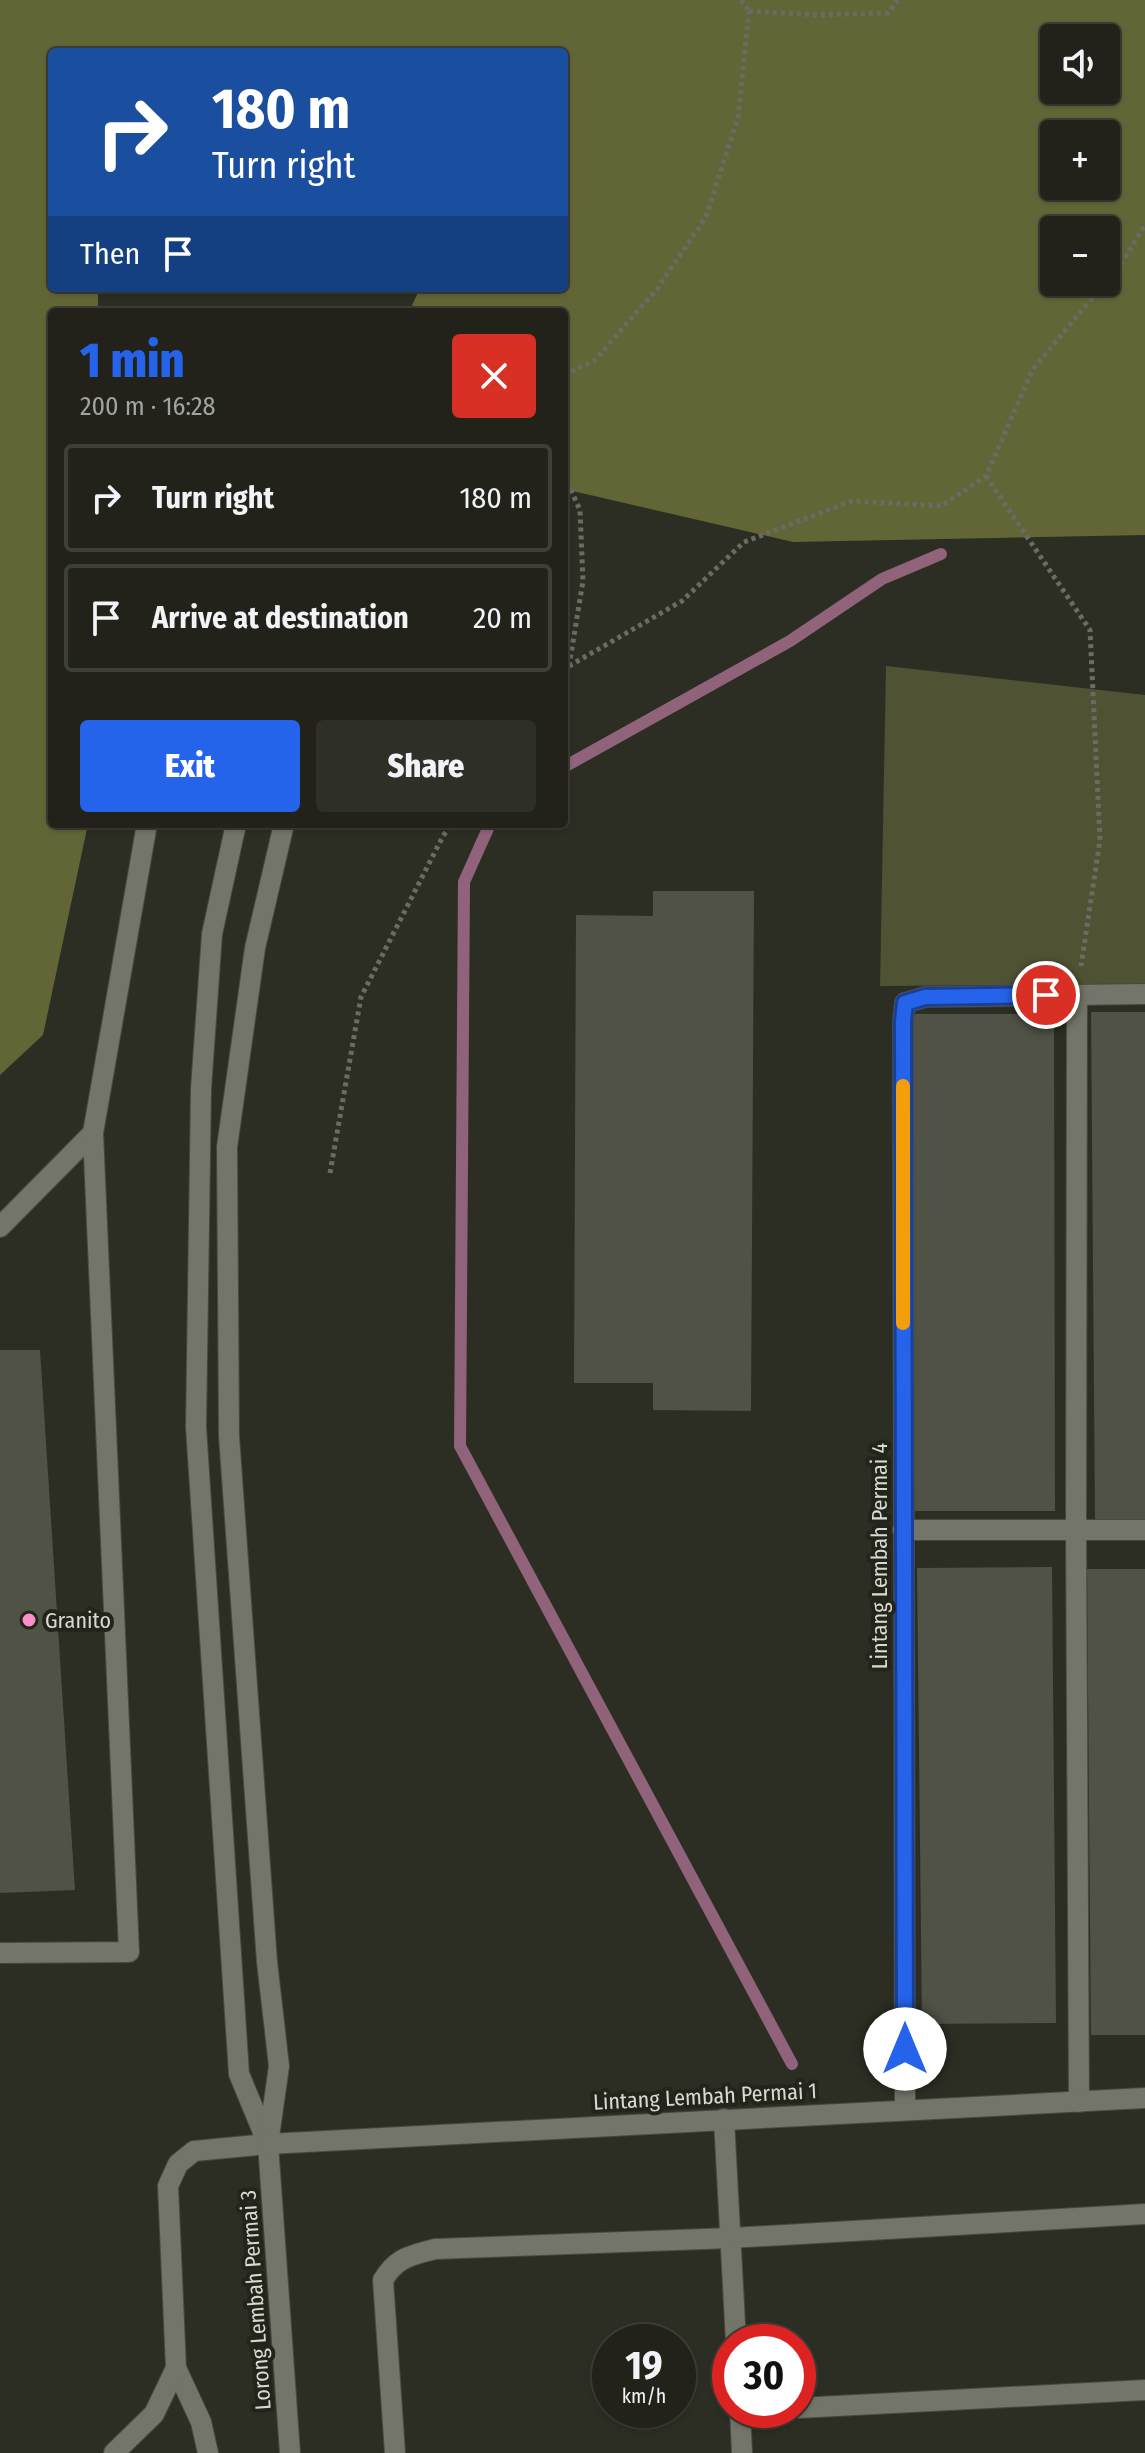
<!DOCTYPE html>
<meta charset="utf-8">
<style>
:root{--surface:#22221a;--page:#2e2f27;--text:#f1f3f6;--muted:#a2a4a2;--line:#3f3f39;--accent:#2563eb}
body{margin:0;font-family:"Fira Sans Condensed",sans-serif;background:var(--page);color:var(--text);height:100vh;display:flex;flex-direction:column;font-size:30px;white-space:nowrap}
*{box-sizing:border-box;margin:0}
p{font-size:26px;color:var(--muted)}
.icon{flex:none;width:44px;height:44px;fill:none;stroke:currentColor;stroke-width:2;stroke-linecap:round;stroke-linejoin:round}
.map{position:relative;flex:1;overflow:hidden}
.sheet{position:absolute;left:48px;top:308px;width:520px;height:520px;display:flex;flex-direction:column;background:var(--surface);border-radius:8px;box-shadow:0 2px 6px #0004,0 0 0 2px var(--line)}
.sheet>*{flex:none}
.guide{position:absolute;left:48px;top:48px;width:520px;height:244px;border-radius:8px;box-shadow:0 2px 6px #0004,0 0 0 2px var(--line);background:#1a4fa0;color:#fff;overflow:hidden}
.buttons{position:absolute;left:1040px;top:24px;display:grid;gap:16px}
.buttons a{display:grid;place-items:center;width:80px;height:80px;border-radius:8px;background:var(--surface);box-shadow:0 2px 6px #0004,0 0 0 2px var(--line);font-size:40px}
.speed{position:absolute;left:592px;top:2324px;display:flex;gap:16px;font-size:40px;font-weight:700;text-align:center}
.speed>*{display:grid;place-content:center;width:104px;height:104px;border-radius:50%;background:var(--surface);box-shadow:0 2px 6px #0004,0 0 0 2px var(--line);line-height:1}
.speed small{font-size:20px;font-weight:400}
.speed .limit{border:12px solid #d22;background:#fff;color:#111}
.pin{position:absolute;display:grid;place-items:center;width:68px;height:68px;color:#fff;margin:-34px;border:4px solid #fff;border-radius:50%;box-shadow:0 2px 8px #0007}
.me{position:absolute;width:88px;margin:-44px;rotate:0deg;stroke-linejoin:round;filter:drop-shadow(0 0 6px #0008)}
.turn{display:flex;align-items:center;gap:28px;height:168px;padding:0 32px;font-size:36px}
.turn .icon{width:104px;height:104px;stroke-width:2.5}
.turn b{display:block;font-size:56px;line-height:68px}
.then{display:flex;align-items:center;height:76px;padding:0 32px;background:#0003;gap:16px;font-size:30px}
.round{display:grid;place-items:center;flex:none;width:84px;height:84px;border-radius:8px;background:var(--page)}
.overview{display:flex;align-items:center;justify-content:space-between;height:136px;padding:0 32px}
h1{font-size:48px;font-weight:800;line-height:60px;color:var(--accent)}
.button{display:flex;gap:16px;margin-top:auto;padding:16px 32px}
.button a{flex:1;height:92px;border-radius:8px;background:var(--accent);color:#fff;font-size:32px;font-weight:800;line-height:92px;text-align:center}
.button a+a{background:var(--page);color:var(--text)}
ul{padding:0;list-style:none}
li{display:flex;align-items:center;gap:24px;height:108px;margin:0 16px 12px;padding:0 16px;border:4px solid var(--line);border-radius:8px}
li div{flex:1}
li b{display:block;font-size:30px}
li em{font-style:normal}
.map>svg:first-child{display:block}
.green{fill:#4f5233}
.forest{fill:#626637;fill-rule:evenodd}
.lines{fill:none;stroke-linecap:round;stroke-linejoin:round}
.stream{stroke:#91637b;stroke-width:12}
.building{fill:#505246}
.lane-casing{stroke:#484940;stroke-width:22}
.street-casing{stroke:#484940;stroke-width:22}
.path{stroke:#6a6b62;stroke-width:5;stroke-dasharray:4 4;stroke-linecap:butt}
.lane{stroke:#737568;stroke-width:20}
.street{stroke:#737568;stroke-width:20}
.route-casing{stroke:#184099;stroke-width:20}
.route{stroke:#2563eb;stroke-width:14}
.slow{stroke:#f59e0b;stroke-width:14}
.poi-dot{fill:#f98fc9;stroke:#23241a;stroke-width:3}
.labels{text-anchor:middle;stroke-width:8;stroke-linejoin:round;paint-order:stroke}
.street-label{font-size:22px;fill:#d9dad3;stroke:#23241a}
.poi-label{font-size:22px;fill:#d9dad3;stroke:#23241a;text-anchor:start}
</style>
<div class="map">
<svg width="1145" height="2453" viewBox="0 0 1145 2453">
<rect width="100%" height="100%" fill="#2d2e23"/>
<!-- green -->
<polygon class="green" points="886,666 1145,695 1145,984 880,986"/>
<!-- forest -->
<path class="forest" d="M0 0H1145V535L793 542 564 489V312H409L420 288H564V52H52V288H98V312H52V824H88L43 1035 0 1075ZM1054 38H1106V90H1054ZM1054 134H1106V186H1054ZM1054 230H1106V282H1054Z"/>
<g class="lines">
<!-- stream -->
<g class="stream">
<polyline points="564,767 790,641 882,579 941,554"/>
<polyline points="490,824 464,882 460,1446 792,2064"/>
</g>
</g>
<!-- building -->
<g class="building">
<polygon points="653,891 754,891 751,1411 653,1410 653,1383 574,1383 576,915 653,916"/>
<polygon points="1091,1012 1145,1012 1145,1521 1095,1522"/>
<polygon points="912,1014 1054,1014 1055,1511 913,1511"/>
<polygon points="0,1350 40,1350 75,1890 0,1893"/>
<polygon points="1052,1567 1056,2023 922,2024 917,1568"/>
<polygon points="1087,1569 1145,1569 1145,2035 1091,2035"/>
</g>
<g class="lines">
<defs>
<g id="lane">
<polyline points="1077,995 1076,1530 1079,2102"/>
<polyline points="905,1003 925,997 1145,994"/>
<polyline points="0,1227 93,1133"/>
<polyline points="903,1530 1145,1530"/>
<polyline points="0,1953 129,1952 93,1133 147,824"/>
<polyline points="176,2368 201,2422 208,2453"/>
<polyline points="798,2408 1145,2390"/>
<polyline points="740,2411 759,2410"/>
<polyline points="114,2453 154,2414 176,2368 168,2186 178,2164 194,2151 268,2144"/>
</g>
<g id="street">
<polyline points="236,824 212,934 201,1089 196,1427 239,2074 268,2144"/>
<polyline points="284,824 255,948 227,1147 229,1436 267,1962 279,2066 268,2144 290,2453"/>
<polyline points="905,2110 903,1021 905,1003"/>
<polyline points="724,2119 736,2342"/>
<polyline points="268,2144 1145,2098"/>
<polyline points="740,2410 742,2453"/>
<path d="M395 2453 383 2280C397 2257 410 2256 435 2249L731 2238 1145 2214"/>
</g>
</defs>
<!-- lane casing -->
<use href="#lane" class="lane-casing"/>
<!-- street casing -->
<use href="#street" class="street-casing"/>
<!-- path -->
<g class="path">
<polyline points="741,0 749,11"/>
<polyline points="749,11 817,15 888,13 898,0"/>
<polyline points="564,375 594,361 657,289 706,217 738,117 749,11"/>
<polyline points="564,475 580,510 583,581 569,666 564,672"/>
<polyline points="986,476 1090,630 1100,840 1081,966"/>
<polyline points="569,666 682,601 744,542 852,501 941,506 986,476 1033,369 1123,261 1145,225"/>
<polyline points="330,1173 361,997 443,836 452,824"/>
</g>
<!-- lane -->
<use href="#lane" class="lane"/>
<!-- street -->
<use href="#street" class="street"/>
</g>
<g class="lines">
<defs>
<polyline id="route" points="905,2049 903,1021 905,1003 925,997 1046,995"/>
</defs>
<!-- route casing -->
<use href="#route" class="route-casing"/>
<!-- route -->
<use href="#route" class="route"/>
<!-- slow -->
<polyline class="slow" points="903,1086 903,1323"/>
</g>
<!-- markers -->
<circle class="poi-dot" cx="29" cy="1620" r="8"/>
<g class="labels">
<!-- street labels -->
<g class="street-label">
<text transform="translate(879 1556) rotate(-90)" y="8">Lintang Lembah Permai 4</text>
<text transform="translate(705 2096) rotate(-3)" y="8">Lintang Lembah Permai 1</text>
<text transform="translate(255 2300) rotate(-94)" y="8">Lorong Lembah Permai 3</text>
</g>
<!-- poi labels -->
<g class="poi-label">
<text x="45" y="1628">Granito</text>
</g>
</g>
</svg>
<div class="buttons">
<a><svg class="icon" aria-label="sound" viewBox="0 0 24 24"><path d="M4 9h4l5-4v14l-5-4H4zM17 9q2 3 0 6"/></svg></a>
<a>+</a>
<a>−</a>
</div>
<div class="speed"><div>19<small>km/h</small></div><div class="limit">30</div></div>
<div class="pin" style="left:1046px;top:995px;background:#d93025"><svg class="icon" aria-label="arrive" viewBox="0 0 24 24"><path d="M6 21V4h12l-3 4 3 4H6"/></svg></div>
<svg class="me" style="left:905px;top:2049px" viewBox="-20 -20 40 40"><circle r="19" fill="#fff"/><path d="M0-13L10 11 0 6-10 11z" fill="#2563eb"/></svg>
<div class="guide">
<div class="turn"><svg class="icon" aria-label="right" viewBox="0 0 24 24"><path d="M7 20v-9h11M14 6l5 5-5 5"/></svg><div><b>180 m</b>Turn right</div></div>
<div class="then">Then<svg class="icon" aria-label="arrive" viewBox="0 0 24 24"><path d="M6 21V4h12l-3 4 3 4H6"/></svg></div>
</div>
<section class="sheet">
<div class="overview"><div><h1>1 min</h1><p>200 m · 16:28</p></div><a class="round" style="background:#d93025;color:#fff"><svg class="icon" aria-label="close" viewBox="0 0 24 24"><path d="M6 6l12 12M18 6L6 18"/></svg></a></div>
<ul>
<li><svg class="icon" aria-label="right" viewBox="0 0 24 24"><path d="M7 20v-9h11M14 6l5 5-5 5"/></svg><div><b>Turn right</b></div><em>180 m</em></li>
<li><svg class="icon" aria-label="arrive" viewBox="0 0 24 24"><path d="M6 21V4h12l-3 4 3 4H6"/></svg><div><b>Arrive at destination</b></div><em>20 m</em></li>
</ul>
<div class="button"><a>Exit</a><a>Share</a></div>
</section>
</div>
